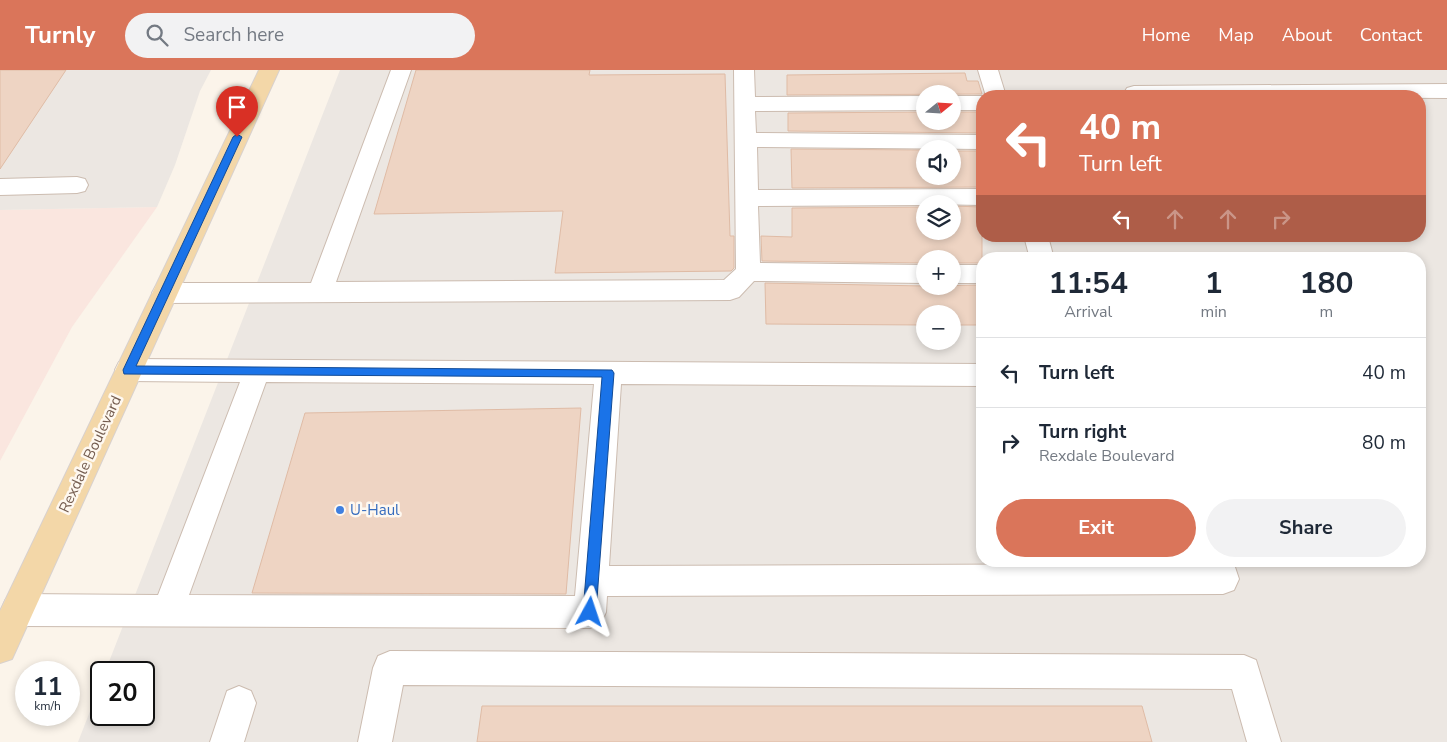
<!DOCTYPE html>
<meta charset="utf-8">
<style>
:root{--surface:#fff;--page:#f2f2f3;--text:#1f2937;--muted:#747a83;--line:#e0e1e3;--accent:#da755a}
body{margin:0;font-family:"Nunito Sans",sans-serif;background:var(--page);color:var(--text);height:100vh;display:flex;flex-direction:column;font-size:19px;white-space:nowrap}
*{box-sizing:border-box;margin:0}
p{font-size:16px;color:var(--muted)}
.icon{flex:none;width:28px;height:28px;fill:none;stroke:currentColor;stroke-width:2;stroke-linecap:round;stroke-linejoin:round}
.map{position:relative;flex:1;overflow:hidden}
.details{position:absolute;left:976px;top:182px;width:450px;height:315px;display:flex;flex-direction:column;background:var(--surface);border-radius:20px;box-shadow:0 2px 8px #0003}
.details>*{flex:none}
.guide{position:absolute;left:976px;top:20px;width:450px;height:152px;border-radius:20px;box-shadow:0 2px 8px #0003;background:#da755a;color:#fff;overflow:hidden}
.needle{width:32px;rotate:72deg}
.tools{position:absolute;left:916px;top:15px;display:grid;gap:10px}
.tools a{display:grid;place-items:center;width:45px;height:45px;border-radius:50%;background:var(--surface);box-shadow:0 2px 8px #0003;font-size:25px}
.speed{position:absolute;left:15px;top:591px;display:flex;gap:10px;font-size:25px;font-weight:700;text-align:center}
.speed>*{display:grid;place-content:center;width:65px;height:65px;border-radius:50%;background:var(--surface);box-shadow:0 2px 8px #0003;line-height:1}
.speed small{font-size:12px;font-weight:400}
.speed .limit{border:2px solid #111;border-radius:8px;background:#fff;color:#111}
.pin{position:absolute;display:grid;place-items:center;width:42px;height:42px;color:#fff;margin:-51px -21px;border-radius:50% 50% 50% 0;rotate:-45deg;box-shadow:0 0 5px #0007}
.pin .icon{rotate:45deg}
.me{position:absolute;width:55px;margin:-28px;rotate:5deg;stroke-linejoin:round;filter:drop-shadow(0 0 4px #0008)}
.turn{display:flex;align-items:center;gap:18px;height:105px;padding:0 20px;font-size:22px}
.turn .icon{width:65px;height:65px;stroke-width:2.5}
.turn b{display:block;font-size:35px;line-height:42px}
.lanes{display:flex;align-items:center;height:48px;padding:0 20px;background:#0003;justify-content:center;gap:25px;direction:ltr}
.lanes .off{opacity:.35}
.eta{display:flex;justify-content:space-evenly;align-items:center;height:85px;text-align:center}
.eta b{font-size:30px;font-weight:700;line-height:35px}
.cta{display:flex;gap:10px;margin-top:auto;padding:10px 20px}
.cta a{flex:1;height:58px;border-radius:30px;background:var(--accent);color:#fff;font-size:20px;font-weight:700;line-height:58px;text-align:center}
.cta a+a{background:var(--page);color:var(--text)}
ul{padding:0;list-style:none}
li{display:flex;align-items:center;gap:15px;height:70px;padding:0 20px;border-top:1px solid var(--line)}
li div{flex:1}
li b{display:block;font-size:19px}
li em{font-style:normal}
header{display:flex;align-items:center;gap:30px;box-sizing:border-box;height:70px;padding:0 25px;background:var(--accent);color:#fff}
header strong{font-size:24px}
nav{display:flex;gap:28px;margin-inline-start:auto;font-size:18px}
.search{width:350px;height:45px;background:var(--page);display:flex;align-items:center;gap:12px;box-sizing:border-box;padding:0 18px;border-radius:28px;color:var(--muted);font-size:19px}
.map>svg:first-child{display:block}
.commercial{fill:#fae6df}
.industrial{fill:#ece7e2;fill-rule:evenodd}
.building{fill:#eed4c3;stroke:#dfbba5}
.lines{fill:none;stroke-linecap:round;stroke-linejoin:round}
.minor-casing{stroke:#ccbcb0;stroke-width:2}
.major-casing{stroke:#d8d1ce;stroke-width:2}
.minor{fill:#fff;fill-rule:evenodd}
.major{fill:#f3d7a8;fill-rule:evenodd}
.route{fill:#1a73e8;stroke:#114b97}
.shop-dot{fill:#3f7fe0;stroke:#fef8f0;stroke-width:2}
.labels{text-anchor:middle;stroke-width:5;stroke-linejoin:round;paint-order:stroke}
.street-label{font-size:15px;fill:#745c4f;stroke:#fef8f0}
.shop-label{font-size:15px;fill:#366cbe;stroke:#fef8f0;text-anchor:start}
</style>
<header>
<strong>Turnly</strong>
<div class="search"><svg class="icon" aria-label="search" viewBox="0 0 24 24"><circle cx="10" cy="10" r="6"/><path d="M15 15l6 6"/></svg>Search here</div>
<nav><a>Home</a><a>Map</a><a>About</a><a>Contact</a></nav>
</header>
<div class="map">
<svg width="1447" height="672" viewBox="0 0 1447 672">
<rect width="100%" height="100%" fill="#fbf4ea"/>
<!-- commercial -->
<polygon class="commercial" points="157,137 72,257 0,391 0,140"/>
<!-- industrial -->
<g class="industrial">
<polygon points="0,0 211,0 200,21 175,95 157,137 0,140"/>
<path d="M340 0H1447V672H78L101 613V645H144V602H105ZM925 24H952V51H925ZM982 26H1420V166H982ZM925 79H952V106H925ZM925 134H952V161H925ZM925 189H952V216H925ZM982 189H1420V491H982ZM925 244H952V271H925Z"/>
</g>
<!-- building -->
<g class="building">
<polygon points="0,0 66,0 0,99"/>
<polygon points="416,0 590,0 589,5 725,4 730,166 734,166 734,198 731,201 555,203 563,141 374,144"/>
<polygon points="965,3 967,11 978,11 982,24 787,25 787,5"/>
<polygon points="925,42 925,51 952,51 952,42 982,42 982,63 788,61 788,43"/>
<polygon points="791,79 925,80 925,106 952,106 952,81 982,81 982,117 792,118"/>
<polygon points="952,136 982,137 982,193 952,193 952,189 925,189 925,193 762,191 761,166 792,167 792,138 925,137 925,161 952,161"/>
<polygon points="765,213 925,216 982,215 982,255 952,255 952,244 925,244 925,255 766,254"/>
<polygon points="581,338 566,524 252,523 305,343"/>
<polygon points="482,636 1142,636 1152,672 477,672"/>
</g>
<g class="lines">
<defs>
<g id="minor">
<polygon points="391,0 411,0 336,212 724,210 736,199 734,0 754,0 755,27 925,26 925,40 755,41 756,63 982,65 982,79 757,77 758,120 982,119 982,135 925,134 925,135 758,136 760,193 925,195 925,213 754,211 739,227 730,230 165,233 156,230 152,223 156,216 165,213 311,213"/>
<polygon points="978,0 998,0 1006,26 986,26"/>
<polygon points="1447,14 1447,28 1126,26 1124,23 1127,18 1134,16"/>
<rect x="952" y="26" width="30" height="14"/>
<polygon points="77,107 85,109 88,115 85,121 77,123 0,125 0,109"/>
<polygon points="1024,166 1048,166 1054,189 1030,189"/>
<rect x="952" y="195" width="30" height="18"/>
<path d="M128 289 982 294V316L621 314 609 496 1203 494V491H1233L1239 509 1234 520 1223 524 607 526 606 542 601 553 590 558 17 556 6 551 1 540 6 529 17 524 158 525 240 312 128 311 119 308 115 300 119 292ZM266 312 594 314 575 526 189 525Z"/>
<polygon points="390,581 1244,585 1256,590 1281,672 1247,672 1232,619 403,615 392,672 358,672 373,598 378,586"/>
<polygon points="239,616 251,621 256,633 244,672 210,672 227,621"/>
</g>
<polygon id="major" points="259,0 279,0 12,589 0,593 0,541"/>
</defs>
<!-- minor casing -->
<use href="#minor" class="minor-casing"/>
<!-- major casing -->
<use href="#major" class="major-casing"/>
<!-- minor -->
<use href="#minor" class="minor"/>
<!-- major -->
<use href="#major" class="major"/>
</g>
<!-- route -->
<polygon class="route" points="237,64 242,67 136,296 612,300 614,303 596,542 594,546 590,548 585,546 583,542 602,307 124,304 123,300 233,67"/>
<!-- markers -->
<circle class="shop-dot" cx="340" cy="440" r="5"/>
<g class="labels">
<!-- street labels -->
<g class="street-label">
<text transform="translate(90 384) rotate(-65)" y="5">Rexdale Boulevard</text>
</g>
<!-- shop labels -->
<g class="shop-label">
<text x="350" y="445">U-Haul</text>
</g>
</g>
</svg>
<div class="tools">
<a><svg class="needle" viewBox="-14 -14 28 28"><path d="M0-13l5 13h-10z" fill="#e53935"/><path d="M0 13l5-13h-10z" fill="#747a83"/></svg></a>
<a><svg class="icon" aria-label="sound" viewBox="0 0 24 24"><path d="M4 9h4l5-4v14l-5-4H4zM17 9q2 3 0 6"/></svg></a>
<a><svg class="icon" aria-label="layers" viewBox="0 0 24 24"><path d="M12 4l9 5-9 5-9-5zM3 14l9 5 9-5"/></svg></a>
<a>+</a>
<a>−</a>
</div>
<div class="speed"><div>11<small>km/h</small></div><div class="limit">20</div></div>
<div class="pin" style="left:237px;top:67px;background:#d93025"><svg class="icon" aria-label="arrive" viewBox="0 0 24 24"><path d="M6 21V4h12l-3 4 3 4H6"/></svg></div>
<svg class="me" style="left:590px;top:542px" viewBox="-20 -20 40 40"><path d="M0-17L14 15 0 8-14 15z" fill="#1a73e8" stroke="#fff" stroke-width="4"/></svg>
<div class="guide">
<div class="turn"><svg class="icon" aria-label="left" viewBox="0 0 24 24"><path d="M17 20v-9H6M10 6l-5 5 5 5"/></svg><div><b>40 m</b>Turn left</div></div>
<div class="lanes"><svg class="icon" aria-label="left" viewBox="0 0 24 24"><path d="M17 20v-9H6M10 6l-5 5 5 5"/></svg><svg class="icon off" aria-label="ahead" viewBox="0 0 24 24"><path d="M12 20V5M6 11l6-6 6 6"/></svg><svg class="icon off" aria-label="ahead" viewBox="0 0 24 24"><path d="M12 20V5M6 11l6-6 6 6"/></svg><svg class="icon off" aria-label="right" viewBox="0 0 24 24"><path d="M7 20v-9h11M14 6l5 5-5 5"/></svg></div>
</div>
<section class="details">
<div class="eta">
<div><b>11:54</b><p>Arrival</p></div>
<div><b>1</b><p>min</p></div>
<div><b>180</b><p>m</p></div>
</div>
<ul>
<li><svg class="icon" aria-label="left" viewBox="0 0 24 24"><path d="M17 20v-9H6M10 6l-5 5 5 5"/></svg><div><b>Turn left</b></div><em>40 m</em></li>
<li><svg class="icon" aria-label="right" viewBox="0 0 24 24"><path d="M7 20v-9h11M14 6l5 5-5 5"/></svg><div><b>Turn right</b><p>Rexdale Boulevard</p></div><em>80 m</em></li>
</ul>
<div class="cta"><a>Exit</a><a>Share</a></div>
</section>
</div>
